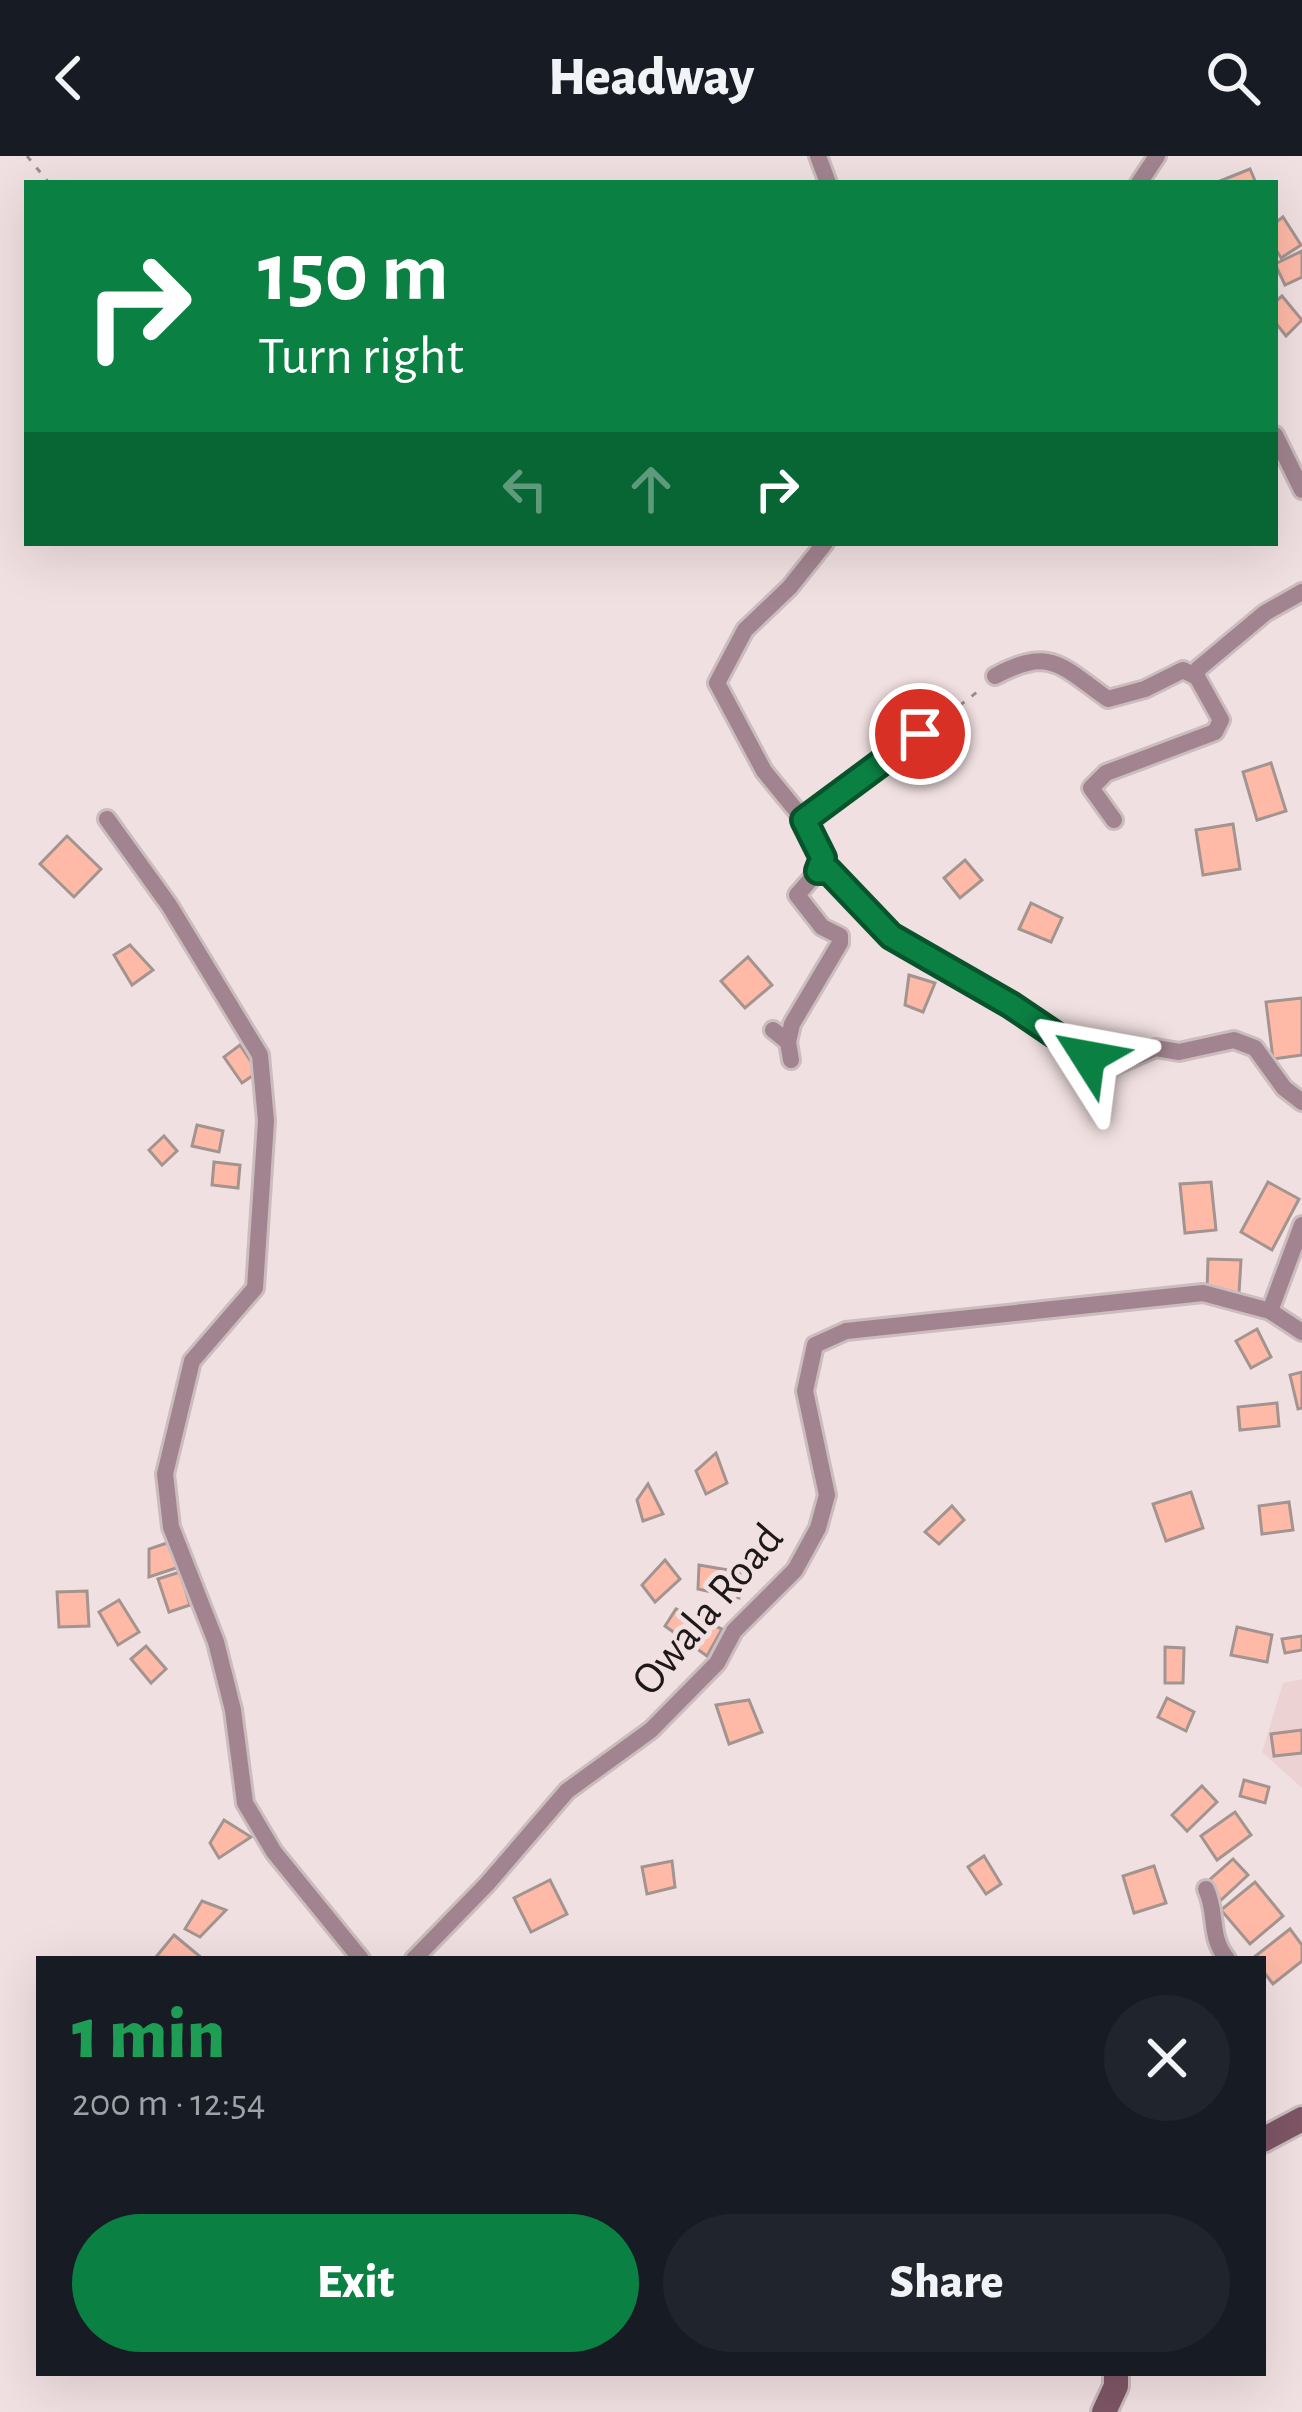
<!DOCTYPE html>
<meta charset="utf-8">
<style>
:root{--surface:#171b24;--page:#20242c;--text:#f1f3f6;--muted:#9ea1a6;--accent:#0b8043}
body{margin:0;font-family:"Alegreya Sans",sans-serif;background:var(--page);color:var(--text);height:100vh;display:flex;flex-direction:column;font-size:45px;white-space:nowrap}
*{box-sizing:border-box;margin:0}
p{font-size:39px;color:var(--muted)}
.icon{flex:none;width:66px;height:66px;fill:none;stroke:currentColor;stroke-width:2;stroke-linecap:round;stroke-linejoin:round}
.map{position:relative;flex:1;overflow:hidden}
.side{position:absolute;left:36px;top:1800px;width:1230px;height:420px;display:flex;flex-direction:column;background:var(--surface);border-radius:0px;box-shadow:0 12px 48px #0002}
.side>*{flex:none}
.top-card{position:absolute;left:24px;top:24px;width:1254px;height:366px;border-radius:0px;box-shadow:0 12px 48px #0002;background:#0b8043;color:#fff;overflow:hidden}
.pin{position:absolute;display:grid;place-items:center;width:102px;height:102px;color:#fff;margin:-51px;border:6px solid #fff;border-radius:50%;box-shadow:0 3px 12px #0007}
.me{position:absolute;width:132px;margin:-66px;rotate:304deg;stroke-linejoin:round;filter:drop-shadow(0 0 9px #0008)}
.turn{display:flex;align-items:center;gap:42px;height:252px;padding:0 36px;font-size:54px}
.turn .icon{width:156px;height:156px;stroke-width:2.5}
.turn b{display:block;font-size:84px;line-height:102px}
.lanes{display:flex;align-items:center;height:114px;padding:0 36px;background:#0003;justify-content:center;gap:60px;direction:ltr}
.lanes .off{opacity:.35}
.round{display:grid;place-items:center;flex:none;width:126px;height:126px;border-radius:63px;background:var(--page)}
.summary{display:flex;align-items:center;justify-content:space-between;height:204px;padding:0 36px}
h1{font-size:72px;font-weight:800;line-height:90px;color:#1e9e55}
.action{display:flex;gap:24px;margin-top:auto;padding:24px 36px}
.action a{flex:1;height:138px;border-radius:72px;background:var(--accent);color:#fff;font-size:48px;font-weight:800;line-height:138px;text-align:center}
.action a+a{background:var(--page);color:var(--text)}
header{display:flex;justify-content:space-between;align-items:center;height:156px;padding:0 36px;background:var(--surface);font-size:54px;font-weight:800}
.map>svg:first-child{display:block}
.built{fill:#ecd2d3}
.building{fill:#ffbaa7;stroke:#a39490;stroke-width:3}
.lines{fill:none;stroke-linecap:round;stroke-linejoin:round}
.street-casing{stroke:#cbbcbd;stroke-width:22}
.secondary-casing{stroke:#cbbcbd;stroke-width:30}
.path{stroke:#9a8d8e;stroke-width:3;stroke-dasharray:6 9;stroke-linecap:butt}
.street{stroke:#a1848f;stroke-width:16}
.secondary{stroke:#7e5666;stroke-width:24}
.route-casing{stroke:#07532c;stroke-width:30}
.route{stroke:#0b8043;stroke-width:21}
.labels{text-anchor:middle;stroke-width:10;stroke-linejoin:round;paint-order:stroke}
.street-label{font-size:45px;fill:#1e1819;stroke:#f1e0e1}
</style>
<header><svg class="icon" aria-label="back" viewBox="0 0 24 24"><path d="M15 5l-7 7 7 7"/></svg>Headway<svg class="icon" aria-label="search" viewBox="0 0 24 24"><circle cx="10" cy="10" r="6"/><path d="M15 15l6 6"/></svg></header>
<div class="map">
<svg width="1302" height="2256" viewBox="0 0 1302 2256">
<rect width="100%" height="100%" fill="#f1e0e1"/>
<!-- built -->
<polygon class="built" points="1302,1523 1302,1632 1262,1596 1283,1527"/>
<!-- building -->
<g class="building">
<polygon points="1250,13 1256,27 1215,27"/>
<polygon points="1283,61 1301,89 1281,102 1275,92 1275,67"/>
<polygon points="1302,95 1302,121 1285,129 1275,108"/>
<polygon points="1282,140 1302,164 1286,180 1275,166 1275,146"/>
<polygon points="1271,607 1286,655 1257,664 1243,616"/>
<polygon points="1233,668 1240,713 1203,719 1196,674"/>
<polygon points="67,680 101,713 74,741 40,708"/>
<polygon points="965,704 982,724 960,742 944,722"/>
<polygon points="1031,747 1062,762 1051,786 1019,773"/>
<polygon points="130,789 153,814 132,829 114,799"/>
<polygon points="748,801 772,829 745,852 721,825"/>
<polygon points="909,819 935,827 923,856 905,849"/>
<polygon points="1302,842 1302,899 1273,903 1266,846"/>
<polygon points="240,889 258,916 242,927 224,901"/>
<polygon points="197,969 223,975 219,996 192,990"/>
<polygon points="164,980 177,995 162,1009 149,994"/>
<polygon points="214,1006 240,1009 238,1032 212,1029"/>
<polygon points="1211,1026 1216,1074 1185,1077 1180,1028"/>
<polygon points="1268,1026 1299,1043 1272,1094 1241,1076"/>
<polygon points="1208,1103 1241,1104 1239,1137 1207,1135"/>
<polygon points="1257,1173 1271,1201 1251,1212 1236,1185"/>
<polygon points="1302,1216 1302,1252 1298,1253 1290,1219"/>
<polygon points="1277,1247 1279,1270 1240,1274 1238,1251"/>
<polygon points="716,1297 727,1327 706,1338 696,1315"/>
<polygon points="648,1328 663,1358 643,1365 637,1344"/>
<polygon points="1191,1336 1203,1372 1166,1385 1153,1348"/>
<polygon points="1289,1346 1293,1374 1262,1378 1259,1350"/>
<polygon points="952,1350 964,1364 939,1388 925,1376"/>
<polygon points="170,1386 179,1411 149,1421 149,1393"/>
<polygon points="665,1404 680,1423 655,1446 642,1429"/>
<polygon points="699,1409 740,1416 739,1442 698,1433"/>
<polygon points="180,1416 190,1449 169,1456 158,1423"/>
<polygon points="87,1435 89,1470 59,1471 57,1436"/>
<polygon points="119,1444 139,1476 118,1489 99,1456"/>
<polygon points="676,1453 722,1473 707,1500 665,1470"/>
<polygon points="1237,1471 1272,1479 1267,1506 1231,1499"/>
<polygon points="1302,1480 1302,1494 1285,1497 1282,1483"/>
<polygon points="146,1490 166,1513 151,1527 131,1503"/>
<polygon points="1165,1491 1184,1492 1183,1527 1165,1527"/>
<polygon points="1167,1542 1194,1556 1186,1575 1158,1561"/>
<polygon points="749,1544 762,1576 729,1588 716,1549"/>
<polygon points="1302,1574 1302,1597 1274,1600 1271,1578"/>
<polygon points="1244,1624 1269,1631 1265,1647 1240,1640"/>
<polygon points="1202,1630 1217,1646 1187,1675 1172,1659"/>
<polygon points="1235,1656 1251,1679 1217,1704 1201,1680"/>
<polygon points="224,1664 251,1681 219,1702 210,1687"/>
<polygon points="984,1700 1001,1728 986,1738 968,1711"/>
<polygon points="1233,1703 1248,1719 1221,1744 1206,1727"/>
<polygon points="672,1705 675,1731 647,1738 642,1711"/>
<polygon points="1154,1710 1166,1747 1134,1757 1123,1720"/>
<polygon points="550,1724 567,1758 531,1776 514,1742"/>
<polygon points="1255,1726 1283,1760 1250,1788 1221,1754"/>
<polygon points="202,1745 226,1754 200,1781 185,1773"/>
<polygon points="1290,1773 1302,1789 1302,1805 1273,1828 1263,1815 1263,1803 1253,1802"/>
<polygon points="174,1779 203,1803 202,1803 156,1801"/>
</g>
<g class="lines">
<defs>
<g id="street">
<polyline points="818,0 828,27"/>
<polyline points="1139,27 1157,0"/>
<polyline points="1275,279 1302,334"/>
<path d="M995 520C1051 490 1061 510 1108 543L1145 533 1183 514 1197 521"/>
<polyline points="107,663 169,749 260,899 266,965 255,1132 192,1205 165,1318 171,1371 216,1486 233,1554 245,1647 274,1696 361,1803"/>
<polyline points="804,664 920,578"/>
<polyline points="1114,664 1091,632 1106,617 1215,576 1221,564 1197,521 1198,513 1265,457 1302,436"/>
<polyline points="818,715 823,702 804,664 764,615 717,527 745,474 790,431 825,387"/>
<polyline points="773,874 788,886 791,904"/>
<polyline points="788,886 792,868 840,787 840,780 822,771 797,739 818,715 828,715 891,780 1011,849 1088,901 1116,909 1156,892 1179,896 1234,884 1255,892 1284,932 1302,946"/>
<polyline points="1270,1155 1302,1069"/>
<path d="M1206 1733C1218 1759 1208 1779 1227 1803"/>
<polyline points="414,1803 487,1728 567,1635 651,1574 717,1507 734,1475 795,1414 818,1372 827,1339 805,1235 815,1189 846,1175 1203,1137 1270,1155 1302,1176"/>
</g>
<g id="secondary">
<polyline points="1263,1984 1302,1963"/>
<polyline points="1104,2256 1116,2230 1116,2217"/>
</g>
</defs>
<!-- street casing -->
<use href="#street" class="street-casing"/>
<!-- secondary casing -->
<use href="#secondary" class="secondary-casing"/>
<!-- path -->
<g class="path">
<polyline points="27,0 49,27"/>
<polyline points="936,568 981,533"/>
</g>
<!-- street -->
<use href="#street" class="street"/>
<!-- secondary -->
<use href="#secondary" class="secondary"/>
</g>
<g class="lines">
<defs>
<polyline id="route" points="920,578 804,664 823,702 818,715 829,715 891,780 1011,849 1088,901"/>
</defs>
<!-- route casing -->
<use href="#route" class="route-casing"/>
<!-- route -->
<use href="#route" class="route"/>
</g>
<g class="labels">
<!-- street labels -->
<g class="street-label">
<text transform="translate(706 1452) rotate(-50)" y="16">Owala Road</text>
</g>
</g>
</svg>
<div class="pin" style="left:920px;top:578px;background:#d93025"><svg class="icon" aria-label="arrive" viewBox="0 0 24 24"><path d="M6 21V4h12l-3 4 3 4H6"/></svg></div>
<svg class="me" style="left:1088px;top:901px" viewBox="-20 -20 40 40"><path d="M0-17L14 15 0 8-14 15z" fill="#0b8043" stroke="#fff" stroke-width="4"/></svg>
<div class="top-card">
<div class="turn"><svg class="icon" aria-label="right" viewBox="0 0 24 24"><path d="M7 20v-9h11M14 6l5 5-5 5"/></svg><div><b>150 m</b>Turn right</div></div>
<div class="lanes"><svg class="icon off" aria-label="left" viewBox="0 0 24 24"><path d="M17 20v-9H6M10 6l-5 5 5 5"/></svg><svg class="icon off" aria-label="ahead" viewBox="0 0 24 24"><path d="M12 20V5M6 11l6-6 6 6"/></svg><svg class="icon" aria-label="right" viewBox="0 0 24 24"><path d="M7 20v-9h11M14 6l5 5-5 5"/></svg></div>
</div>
<section class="side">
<div class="summary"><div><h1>1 min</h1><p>200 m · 12:54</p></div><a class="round"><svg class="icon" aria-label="close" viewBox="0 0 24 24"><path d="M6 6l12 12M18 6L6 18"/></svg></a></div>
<div class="action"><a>Exit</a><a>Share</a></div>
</section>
</div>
